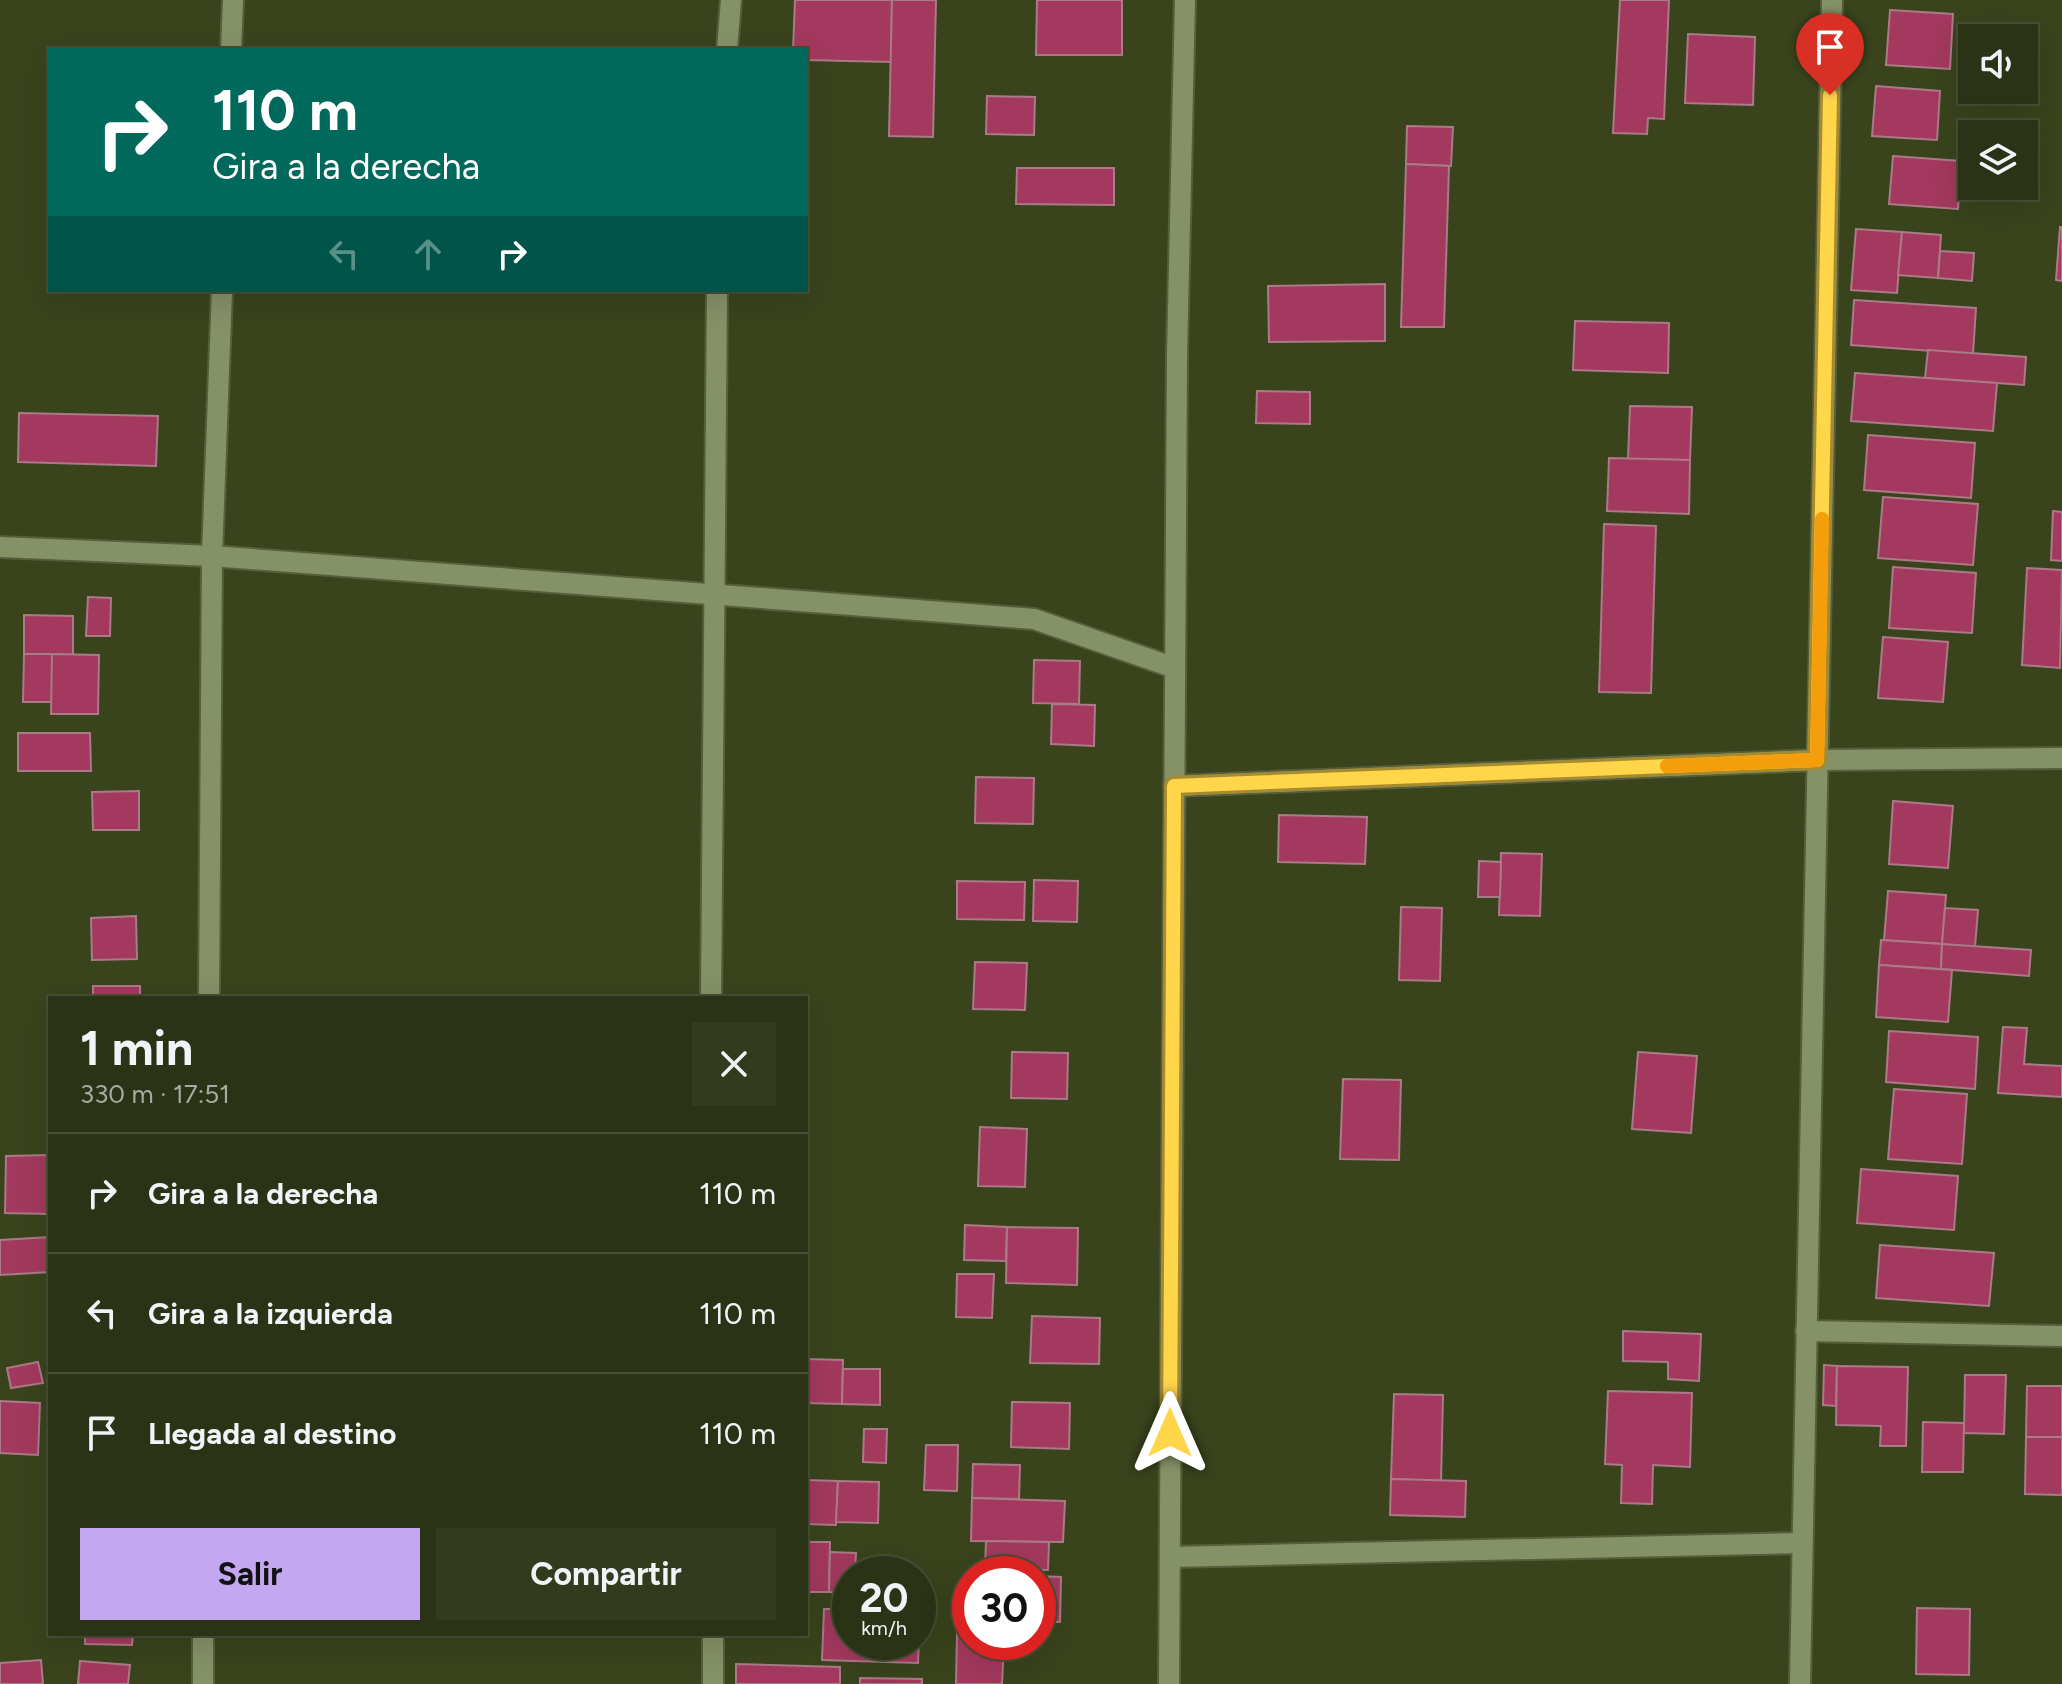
<!DOCTYPE html>
<html lang="es">
<meta charset="utf-8">
<style>
:root{--surface:#2b3316;--page:#333b1f;--text:#f1f3f6;--muted:#a6aaa1;--line:#474e35;--accent:#c4a7f1}
body{margin:0;font-family:Figtree,sans-serif;background:var(--page);color:var(--text);height:100vh;display:flex;flex-direction:column;font-size:30px;white-space:nowrap}
*{box-sizing:border-box;margin:0}
p{font-size:26px;color:var(--muted)}
.icon{flex:none;width:44px;height:44px;fill:none;stroke:currentColor;stroke-width:2;stroke-linecap:round;stroke-linejoin:round}
.map{position:relative;flex:1;overflow:hidden}
.side{position:absolute;left:48px;top:996px;width:760px;height:640px;display:flex;flex-direction:column;background:var(--surface);border-radius:0px;box-shadow:0 8px 32px #0002,0 0 0 2px var(--line)}
.side>*{flex:none}
.banner{position:absolute;left:48px;top:48px;width:760px;height:244px;border-radius:0px;box-shadow:0 8px 32px #0002,0 0 0 2px var(--line);background:#00695c;color:#fff;overflow:hidden}
.controls{position:absolute;left:1958px;top:24px;display:grid;gap:16px}
.controls a{display:grid;place-items:center;width:80px;height:80px;border-radius:0px;background:var(--surface);box-shadow:0 8px 32px #0002,0 0 0 2px var(--line);font-size:40px}
.speed{position:absolute;left:832px;top:1556px;display:flex;gap:16px;font-size:40px;font-weight:700;text-align:center}
.speed>*{display:grid;place-content:center;width:104px;height:104px;border-radius:50%;background:var(--surface);box-shadow:0 8px 32px #0002,0 0 0 2px var(--line);line-height:1}
.speed small{font-size:20px;font-weight:400}
.speed .limit{border:12px solid #d22;background:#fff;color:#111}
.pin{position:absolute;display:grid;place-items:center;width:68px;height:68px;color:#fff;margin:-82px -34px;border-radius:50% 50% 50% 0;rotate:-45deg;box-shadow:0 0 8px #0007}
.pin .icon{rotate:45deg}
.me{position:absolute;width:88px;margin:-44px;rotate:0deg;stroke-linejoin:round;filter:drop-shadow(0 0 6px #0008)}
.turn{display:flex;align-items:center;gap:28px;height:168px;padding:0 32px;font-size:36px}
.turn .icon{width:104px;height:104px;stroke-width:2.5}
.turn b{display:block;font-size:56px;line-height:68px}
.lanes{display:flex;align-items:center;height:76px;padding:0 32px;background:#0003;justify-content:center;gap:40px;direction:ltr}
.lanes .off{opacity:.35}
.round{display:grid;place-items:center;flex:none;width:84px;height:84px;border-radius:0px;background:var(--page)}
.headline{display:flex;align-items:center;justify-content:space-between;height:136px;padding:0 32px}
h1{font-size:48px;font-weight:700;line-height:60px}
.primary-button{display:flex;gap:16px;margin-top:auto;padding:16px 32px}
.primary-button a{flex:1;height:92px;border-radius:0px;background:var(--accent);color:#111;font-size:32px;font-weight:700;line-height:92px;text-align:center}
.primary-button a+a{background:var(--page);color:var(--text)}
ul{padding:0;list-style:none}
li{display:flex;align-items:center;gap:24px;height:120px;padding:0 32px;border-top:2px solid var(--line)}
li div{flex:1}
li b{display:block;font-size:30px}
li em{font-style:normal}
.map>svg:first-child{display:block}
.building{fill:#a3395e;stroke:#aa7a87;stroke-width:2}
.lines{fill:none;stroke-linecap:round;stroke-linejoin:round}
.minor-casing{stroke:#565f3c;stroke-width:24}
.minor{stroke:#859167;stroke-width:20}
.route-casing{stroke:#a68a30;stroke-width:20}
.route{stroke:#ffd54a;stroke-width:14}
.slow{stroke:#f59e0b;stroke-width:14}
</style>
<div class="map">
<svg width="2062" height="1684" viewBox="0 0 2062 1684">
<rect width="100%" height="100%" fill="#39441d"/>
<!-- building -->
<g class="building">
<polygon points="795,0 892,0 891,62 806,60 806,50 793,50"/>
<polygon points="892,0 936,0 933,137 889,136"/>
<polygon points="1037,0 1122,0 1122,55 1036,55"/>
<polygon points="1620,0 1669,0 1664,119 1648,118 1647,134 1613,133"/>
<polygon points="1890,10 1953,14 1950,69 1886,65"/>
<polygon points="1688,34 1755,37 1753,105 1685,103"/>
<polygon points="1876,86 1940,91 1937,140 1872,136"/>
<polygon points="987,96 1035,97 1034,135 986,134"/>
<polygon points="1407,126 1453,127 1451,166 1406,164"/>
<polygon points="1893,156 1961,161 1958,209 1889,204"/>
<polygon points="1406,164 1449,166 1444,327 1401,327"/>
<polygon points="1017,168 1114,168 1114,205 1016,204"/>
<polygon points="2060,227 2062,227 2062,281 2056,280"/>
<polygon points="1856,229 1902,232 1897,293 1851,290"/>
<polygon points="1902,232 1941,235 1938,278 1898,275"/>
<polygon points="1940,251 1974,253 1972,281 1938,278"/>
<polygon points="1385,284 1385,341 1269,342 1268,286"/>
<polygon points="1854,300 1976,308 1973,354 1851,345"/>
<polygon points="1575,321 1669,323 1668,373 1573,370"/>
<polygon points="1928,350 2026,357 2024,385 1925,378"/>
<polygon points="1855,373 1997,383 1993,431 1851,421"/>
<polygon points="1257,391 1310,392 1310,424 1256,423"/>
<polygon points="1630,406 1692,407 1690,460 1628,459"/>
<polygon points="19,413 158,416 156,466 18,462"/>
<polygon points="1868,435 1975,443 1971,498 1864,490"/>
<polygon points="1609,458 1690,460 1689,514 1607,511"/>
<polygon points="1883,497 1978,504 1973,565 1878,558"/>
<polygon points="2053,511 2062,512 2062,561 2051,560"/>
<polygon points="1604,524 1656,526 1651,693 1599,692"/>
<polygon points="1893,567 1976,573 1972,633 1889,628"/>
<polygon points="2027,568 2062,570 2060,668 2022,665"/>
<polygon points="88,597 111,598 110,636 86,636"/>
<polygon points="24,615 73,616 73,655 24,654"/>
<polygon points="1883,637 1948,642 1943,702 1878,698"/>
<polygon points="24,654 52,654 52,702 23,702"/>
<polygon points="52,654 99,655 98,714 51,714"/>
<polygon points="1034,660 1080,661 1079,704 1033,703"/>
<polygon points="1052,704 1095,705 1094,746 1051,744"/>
<polygon points="18,733 90,733 91,771 18,771"/>
<polygon points="976,777 1034,778 1033,824 975,823"/>
<polygon points="139,791 139,830 93,830 92,792"/>
<polygon points="1893,801 1953,806 1948,868 1889,864"/>
<polygon points="1279,815 1367,817 1365,864 1278,862"/>
<polygon points="1501,853 1542,854 1540,916 1499,915"/>
<polygon points="1479,861 1501,862 1500,897 1478,897"/>
<polygon points="1034,880 1078,881 1077,922 1033,921"/>
<polygon points="957,881 1025,882 1024,920 957,919"/>
<polygon points="1888,891 1946,895 1942,944 1884,940"/>
<polygon points="1401,907 1442,908 1440,981 1399,980"/>
<polygon points="1945,908 1978,910 1975,947 1942,944"/>
<polygon points="136,916 137,959 92,960 91,918"/>
<polygon points="1881,940 1942,944 1941,969 1879,965"/>
<polygon points="1942,944 2031,950 2029,976 1941,969"/>
<polygon points="975,962 1027,963 1025,1010 973,1009"/>
<polygon points="1879,965 1952,970 1948,1022 1876,1017"/>
<rect x="93" y="986" width="47" height="12"/>
<polygon points="2003,1027 2027,1028 2024,1064 2062,1066 2062,1097 1998,1093"/>
<polygon points="1889,1031 1978,1037 1975,1089 1886,1082"/>
<polygon points="1012,1052 1068,1053 1067,1099 1011,1098"/>
<polygon points="1638,1052 1697,1056 1691,1133 1632,1129"/>
<polygon points="1343,1079 1401,1080 1399,1160 1340,1159"/>
<polygon points="1894,1089 1967,1094 1962,1164 1888,1159"/>
<polygon points="980,1127 1027,1129 1025,1187 978,1186"/>
<polygon points="50,1155 50,1214 5,1213 6,1156"/>
<polygon points="1861,1169 1958,1176 1954,1230 1857,1223"/>
<polygon points="965,1225 1007,1227 1006,1261 964,1260"/>
<polygon points="1007,1227 1078,1228 1077,1285 1006,1283"/>
<polygon points="50,1237 50,1272 0,1275 0,1240"/>
<polygon points="1880,1245 1994,1253 1989,1306 1876,1298"/>
<polygon points="957,1274 994,1274 992,1318 956,1317"/>
<polygon points="1032,1316 1100,1318 1099,1364 1030,1363"/>
<polygon points="1623,1331 1701,1334 1699,1381 1668,1379 1668,1362 1623,1361"/>
<polygon points="806,1359 843,1360 842,1404 806,1403"/>
<polygon points="38,1362 43,1383 11,1388 7,1368"/>
<polygon points="1824,1365 1837,1366 1836,1406 1823,1405"/>
<polygon points="1837,1366 1908,1367 1906,1446 1880,1446 1881,1426 1836,1425"/>
<polygon points="843,1369 880,1369 880,1405 842,1404"/>
<polygon points="1965,1375 2006,1375 2004,1434 1964,1433"/>
<polygon points="2027,1386 2062,1386 2062,1437 2026,1437"/>
<polygon points="1608,1391 1692,1393 1690,1467 1653,1465 1652,1504 1621,1503 1622,1465 1605,1464"/>
<polygon points="1394,1394 1443,1395 1441,1481 1391,1479"/>
<polygon points="0,1401 40,1403 38,1455 0,1453"/>
<polygon points="1012,1402 1070,1403 1069,1449 1011,1447"/>
<polygon points="1923,1422 1964,1423 1963,1472 1922,1472"/>
<polygon points="864,1429 887,1429 886,1463 863,1462"/>
<polygon points="2026,1437 2062,1437 2062,1495 2025,1494"/>
<polygon points="926,1445 958,1445 957,1491 924,1490"/>
<polygon points="973,1464 1020,1465 1019,1499 972,1498"/>
<polygon points="1391,1479 1466,1481 1465,1517 1390,1515"/>
<polygon points="806,1480 838,1481 836,1525 806,1524"/>
<polygon points="838,1481 879,1482 878,1523 836,1522"/>
<polygon points="972,1498 1065,1501 1063,1542 971,1541"/>
<polygon points="986,1541 1049,1542 1048,1570 985,1568"/>
<polygon points="806,1542 830,1542 829,1592 806,1592"/>
<polygon points="830,1552 856,1553 855,1574 850,1574 850,1593 829,1592"/>
<polygon points="1038,1576 1061,1577 1060,1622 1038,1621"/>
<polygon points="1917,1608 1970,1609 1969,1675 1916,1674"/>
<polygon points="824,1609 850,1609 850,1642 918,1642 918,1611 920,1611 918,1663 822,1660"/>
<polygon points="957,1633 970,1634 970,1642 1004,1642 1002,1684 956,1684"/>
<polygon points="85,1634 133,1634 132,1645 85,1644"/>
<polygon points="41,1660 43,1684 0,1684 0,1663"/>
<polygon points="80,1661 130,1665 128,1684 78,1684"/>
<polygon points="736,1664 840,1667 840,1684 736,1684"/>
<polygon points="860,1678 922,1679 922,1684 860,1684"/>
</g>
<g class="lines">
<defs>
<g id="minor">
<polyline points="231,50 233,0"/>
<polyline points="727,50 731,0"/>
<polyline points="0,547 212,556 1034,619 1175,668"/>
<polyline points="1174,786 1817,760 2062,758"/>
<polyline points="209,998 212,556 222,290"/>
<polyline points="711,998 717,290"/>
<polyline points="1806,1331 2062,1336"/>
<polyline points="1170,1557 1802,1543"/>
<polyline points="713,1634 713,1684"/>
<polyline points="203,1684 203,1634"/>
<polyline points="1169,1684 1177,355 1185,0"/>
<polyline points="1800,1684 1832,0"/>
</g>
</defs>
<!-- minor casing -->
<use href="#minor" class="minor-casing"/>
<!-- minor -->
<use href="#minor" class="minor"/>
</g>
<g class="lines">
<defs>
<polyline id="route" points="1170,1433 1174,786 1817,760 1830,95"/>
</defs>
<!-- route casing -->
<use href="#route" class="route-casing"/>
<!-- route -->
<use href="#route" class="route"/>
<!-- slow -->
<polyline class="slow" points="1667,766 1817,760 1822,519"/>
</g>
</svg>
<div class="controls">
<a><svg class="icon" aria-label="sound" viewBox="0 0 24 24"><path d="M4 9h4l5-4v14l-5-4H4zM17 9q2 3 0 6"/></svg></a>
<a><svg class="icon" aria-label="layers" viewBox="0 0 24 24"><path d="M12 4l9 5-9 5-9-5zM3 14l9 5 9-5"/></svg></a>
</div>
<div class="speed"><div>20<small>km/h</small></div><div class="limit">30</div></div>
<div class="pin" style="left:1830px;top:95px;background:#d93025"><svg class="icon" aria-label="arrive" viewBox="0 0 24 24"><path d="M6 21V4h12l-3 4 3 4H6"/></svg></div>
<svg class="me" style="left:1170px;top:1433px" viewBox="-20 -20 40 40"><path d="M0-17L14 15 0 8-14 15z" fill="#ffd54a" stroke="#fff" stroke-width="4"/></svg>
<div class="banner">
<div class="turn"><svg class="icon" aria-label="right" viewBox="0 0 24 24"><path d="M7 20v-9h11M14 6l5 5-5 5"/></svg><div><b>110 m</b>Gira a la derecha</div></div>
<div class="lanes"><svg class="icon off" aria-label="left" viewBox="0 0 24 24"><path d="M17 20v-9H6M10 6l-5 5 5 5"/></svg><svg class="icon off" aria-label="ahead" viewBox="0 0 24 24"><path d="M12 20V5M6 11l6-6 6 6"/></svg><svg class="icon" aria-label="right" viewBox="0 0 24 24"><path d="M7 20v-9h11M14 6l5 5-5 5"/></svg></div>
</div>
<section class="side">
<div class="headline"><div><h1>1 min</h1><p>330 m · 17:51</p></div><a class="round"><svg class="icon" aria-label="close" viewBox="0 0 24 24"><path d="M6 6l12 12M18 6L6 18"/></svg></a></div>
<ul>
<li><svg class="icon" aria-label="right" viewBox="0 0 24 24"><path d="M7 20v-9h11M14 6l5 5-5 5"/></svg><div><b>Gira a la derecha</b></div><em>110 m</em></li>
<li><svg class="icon" aria-label="left" viewBox="0 0 24 24"><path d="M17 20v-9H6M10 6l-5 5 5 5"/></svg><div><b>Gira a la izquierda</b></div><em>110 m</em></li>
<li><svg class="icon" aria-label="arrive" viewBox="0 0 24 24"><path d="M6 21V4h12l-3 4 3 4H6"/></svg><div><b>Llegada al destino</b></div><em>110 m</em></li>
</ul>
<div class="primary-button"><a>Salir</a><a>Compartir</a></div>
</section>
</div>
